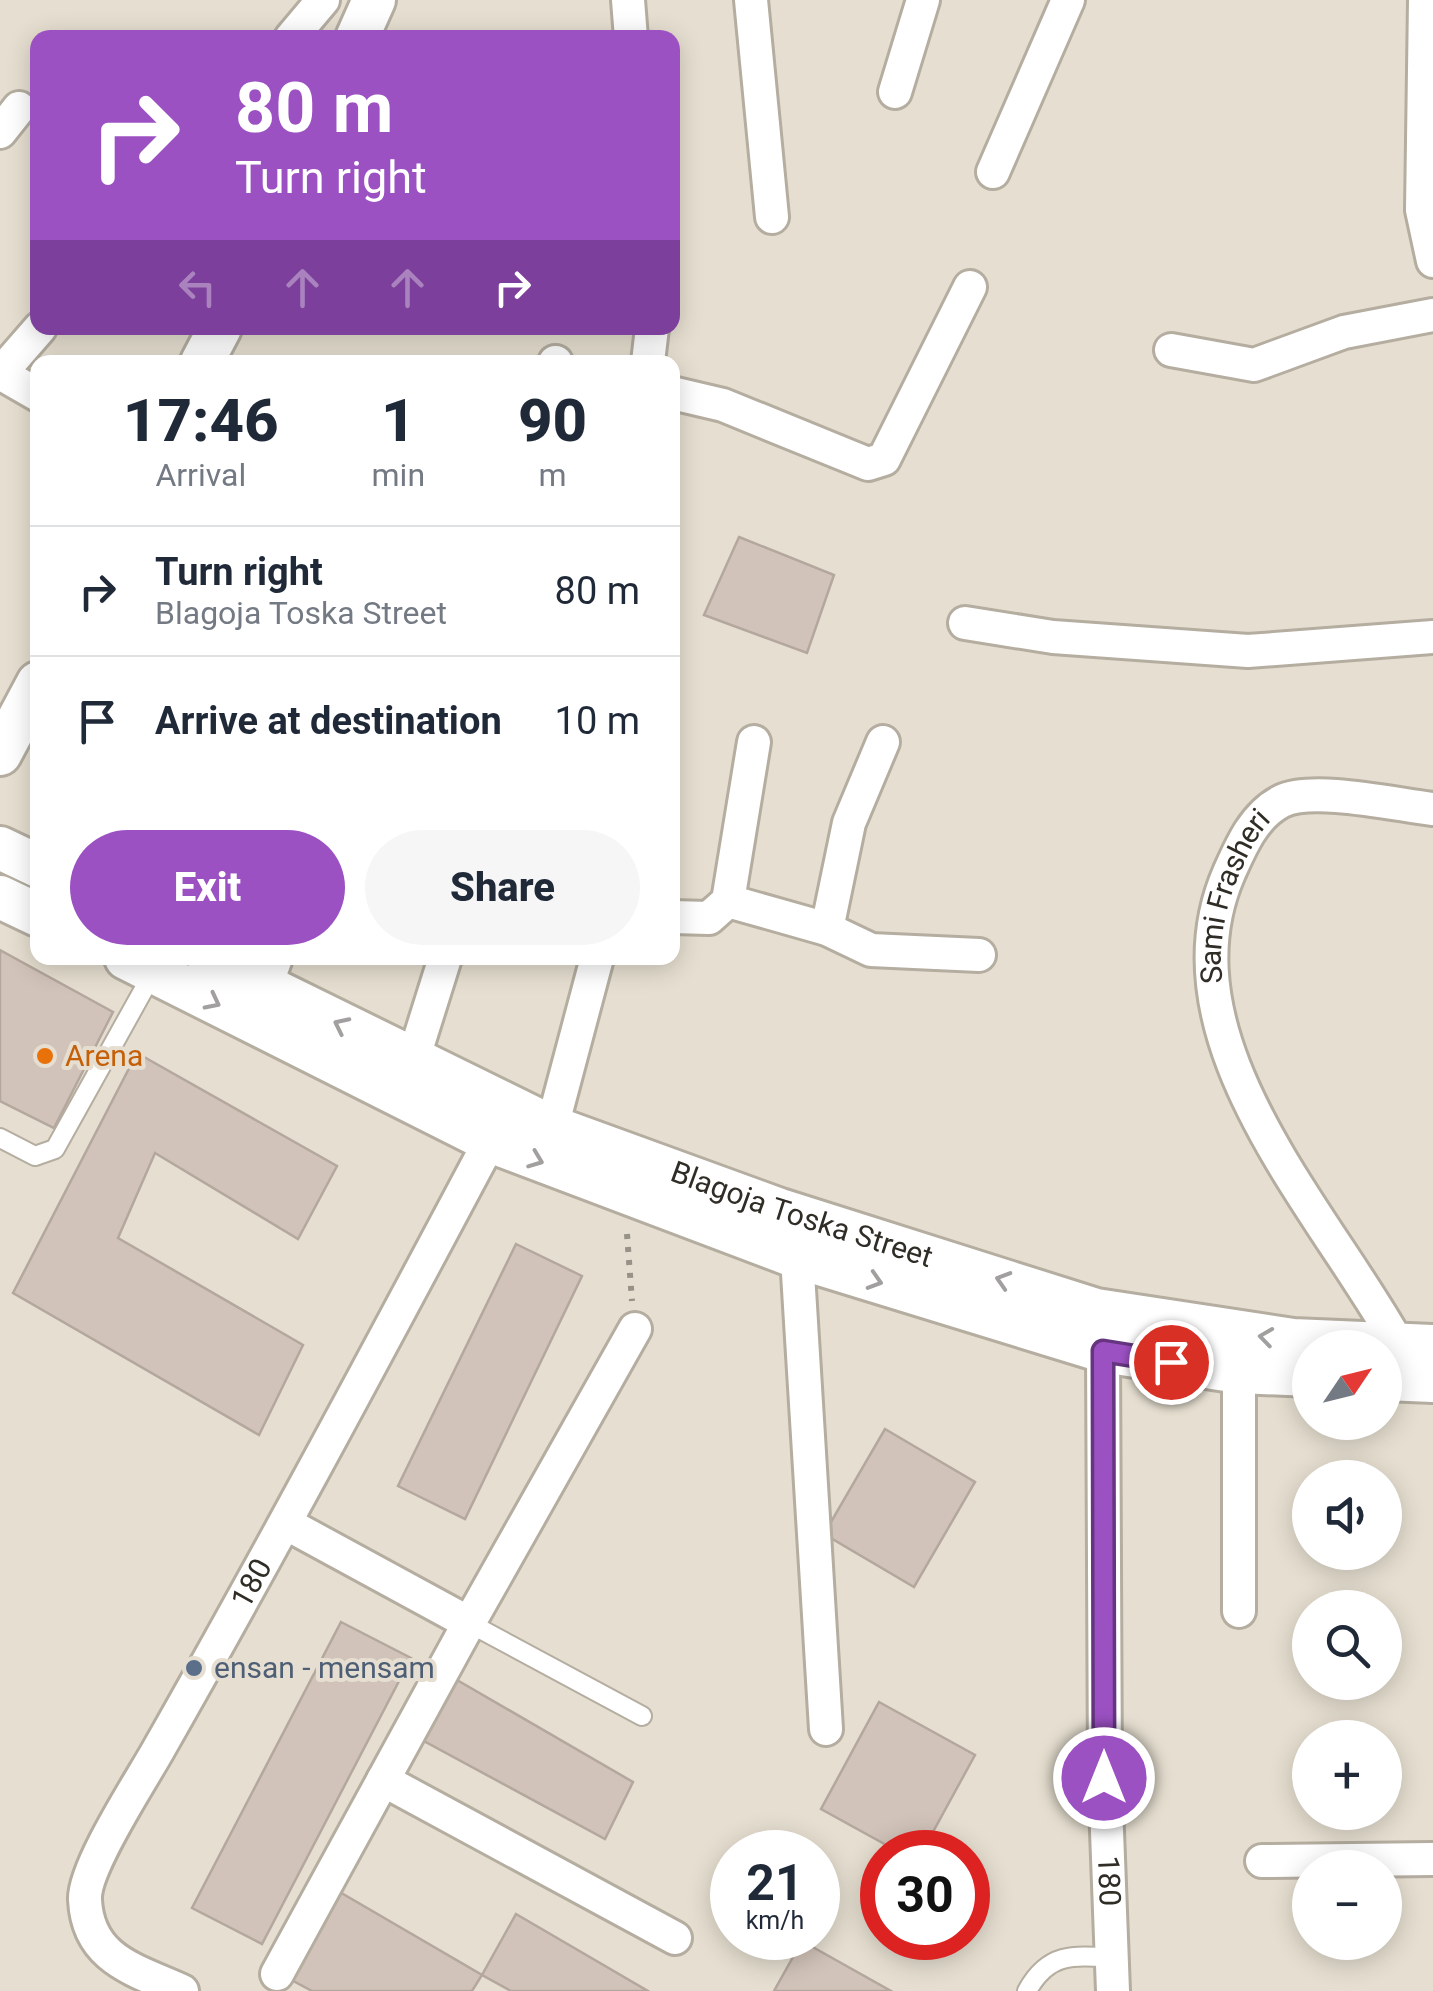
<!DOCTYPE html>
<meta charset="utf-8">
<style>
:root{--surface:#fff;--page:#f6f6f7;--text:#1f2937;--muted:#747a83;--line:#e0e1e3;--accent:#9c51c3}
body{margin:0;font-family:Roboto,sans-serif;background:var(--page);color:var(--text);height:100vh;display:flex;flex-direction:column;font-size:38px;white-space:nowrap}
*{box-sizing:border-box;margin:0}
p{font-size:32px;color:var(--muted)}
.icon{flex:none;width:55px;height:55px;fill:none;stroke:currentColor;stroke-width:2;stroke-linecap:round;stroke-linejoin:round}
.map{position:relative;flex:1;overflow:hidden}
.sheet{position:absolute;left:30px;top:355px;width:650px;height:610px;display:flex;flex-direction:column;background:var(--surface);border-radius:20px;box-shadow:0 5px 25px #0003}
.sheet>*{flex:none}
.hud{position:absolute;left:30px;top:30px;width:650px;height:305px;border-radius:20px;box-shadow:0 5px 25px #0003;background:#9c51c3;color:#fff;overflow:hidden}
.needle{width:65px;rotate:55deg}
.fabs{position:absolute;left:1292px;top:1330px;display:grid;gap:20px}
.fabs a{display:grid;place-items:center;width:110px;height:110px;border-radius:50%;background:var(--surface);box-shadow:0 5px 25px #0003;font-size:50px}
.speed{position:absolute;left:710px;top:1830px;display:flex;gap:20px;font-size:50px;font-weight:700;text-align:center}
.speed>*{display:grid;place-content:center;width:130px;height:130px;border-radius:50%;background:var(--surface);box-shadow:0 5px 25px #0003;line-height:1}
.speed small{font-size:25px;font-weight:400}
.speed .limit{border:15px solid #d22;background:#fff;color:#111}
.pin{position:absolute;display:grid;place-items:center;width:85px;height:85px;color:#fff;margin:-42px;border:5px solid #fff;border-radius:50%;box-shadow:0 2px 10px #0007}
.me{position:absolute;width:110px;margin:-55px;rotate:0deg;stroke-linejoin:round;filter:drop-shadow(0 0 8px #0008)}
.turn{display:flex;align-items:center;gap:35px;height:210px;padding:0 40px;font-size:45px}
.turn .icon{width:130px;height:130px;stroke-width:2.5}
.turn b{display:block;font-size:70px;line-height:85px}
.lanes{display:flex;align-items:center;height:95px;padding:0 40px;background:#0003;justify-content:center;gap:50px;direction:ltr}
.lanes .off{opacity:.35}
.eta{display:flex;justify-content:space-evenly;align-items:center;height:170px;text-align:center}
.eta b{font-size:60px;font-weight:800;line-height:70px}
.primary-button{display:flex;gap:20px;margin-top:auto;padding:20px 40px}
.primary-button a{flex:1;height:115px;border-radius:60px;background:var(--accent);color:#fff;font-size:40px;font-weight:800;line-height:115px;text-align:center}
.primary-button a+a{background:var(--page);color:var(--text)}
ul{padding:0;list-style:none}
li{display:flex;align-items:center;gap:30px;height:130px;padding:0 40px;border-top:2px solid var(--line)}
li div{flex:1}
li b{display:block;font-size:38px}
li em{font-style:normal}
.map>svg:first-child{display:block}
.building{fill:#d1c3b9;stroke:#b4a79d;stroke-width:2.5}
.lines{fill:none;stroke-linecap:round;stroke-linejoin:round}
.service-casing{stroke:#b4ada0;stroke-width:22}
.minor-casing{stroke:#b4ada0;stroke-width:38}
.tertiary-casing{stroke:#b4ada0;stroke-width:48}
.path{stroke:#979187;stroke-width:6;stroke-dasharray:5 8;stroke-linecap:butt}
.service{stroke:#fff;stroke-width:18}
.minor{stroke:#fff;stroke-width:32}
.tertiary{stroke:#fff;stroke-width:42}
.oneway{stroke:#a2a09e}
.route-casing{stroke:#65357f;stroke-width:25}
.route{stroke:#9c51c3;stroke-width:18}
.food-dot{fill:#e8710a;stroke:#e6dfd1;stroke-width:4}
.service-dot{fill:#5c6f8a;stroke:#e6dfd1;stroke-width:4}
.labels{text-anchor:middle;stroke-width:8;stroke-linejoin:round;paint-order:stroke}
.street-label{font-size:30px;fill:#302d27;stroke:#e6dfd1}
.food-label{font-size:30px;fill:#c56008;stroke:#e6dfd1;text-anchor:start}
.service-label{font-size:30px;fill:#4e5e75;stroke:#e6dfd1;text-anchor:start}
</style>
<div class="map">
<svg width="1433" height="1991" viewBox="0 0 1433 1991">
<rect width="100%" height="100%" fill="#e6dfd1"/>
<!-- building -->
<g class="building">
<polygon points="739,537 834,575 807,653 704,615"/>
<polygon points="0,950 113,1012 54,1128 0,1101"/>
<polygon points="137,1053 337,1166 298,1239 155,1153 118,1238 303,1345 259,1435 13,1293"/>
<polygon points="516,1244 582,1276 465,1519 398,1486"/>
<polygon points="885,1429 975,1482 914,1587 824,1534"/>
<polygon points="341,1622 411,1658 262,1944 192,1908"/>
<polygon points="457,1680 633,1782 605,1839 422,1740"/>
<polygon points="879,1702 975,1755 922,1852 899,1852 821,1809"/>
<polygon points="326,1884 482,1975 472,1991 312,1991 284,1976"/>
<polygon points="516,1914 648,1991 511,1991 482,1975"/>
<polygon points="802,1941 891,1991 774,1991"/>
</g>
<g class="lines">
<defs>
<g id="service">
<polyline points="0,1138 35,1156 55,1149 154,971"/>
<polyline points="469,1623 642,1716"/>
<path d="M1027 1991C1048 1953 1072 1955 1112 1958"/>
</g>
<g id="minor">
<polyline points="628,0 631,38"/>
<polyline points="751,0 772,217"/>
<polyline points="1425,0 1422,210 1433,261"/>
<polyline points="291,38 323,0"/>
<polyline points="895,92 923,0"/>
<polyline points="0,132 19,108"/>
<polyline points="993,172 1068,0"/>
<polyline points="1171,350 1254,365 1344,332 1433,315"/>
<polyline points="555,362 556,362"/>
<polyline points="648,362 652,328"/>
<polyline points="0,373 38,395"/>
<polyline points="0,374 40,328"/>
<polyline points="672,393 723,405 868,464 884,459 970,287"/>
<polyline points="965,623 1053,637 1248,651 1433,637"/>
<polyline points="728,901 827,929 871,950 979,955"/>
<polyline points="672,917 709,918 728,901 754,742"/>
<polyline points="827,929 849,823 883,742"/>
<polyline points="265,988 276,958"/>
<polyline points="413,1060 445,958"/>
<polyline points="552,1127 597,958"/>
<polyline points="797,1257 826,1729"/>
<path id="s1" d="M1399 1346C1324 1210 1157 1038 1229 873 1241 846 1254 815 1282 801 1314 786 1397 805 1433 809"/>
<path id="s2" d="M1103 1351 1105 1778 1113 1991"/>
<polyline points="287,1524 469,1623 635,1329"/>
<polyline points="1239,1611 1239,1372"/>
<polyline points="383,1780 675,1938"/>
<polyline points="1262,1861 1433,1859"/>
<polyline points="277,1974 469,1623"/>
<path id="s3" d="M182 1991C136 1970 88 1960 85 1900 83 1869 140 1782 157 1752 272 1550 381 1346 490 1141"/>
</g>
<g id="tertiary">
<polyline points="357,38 374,0"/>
<polyline points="202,362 220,328"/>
<polyline points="0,754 38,683"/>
<polyline points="0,848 38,866"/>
<polyline points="0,897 38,915"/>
<polyline points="126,958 490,1141 797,1257 1103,1351 1239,1372 1310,1375"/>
<path id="s4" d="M208 958 552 1127 780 1210 1096 1310 1293 1340 1433 1346"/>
<polyline points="1385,1379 1433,1381"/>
</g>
</defs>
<!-- service casing -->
<use href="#service" class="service-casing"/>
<!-- minor casing -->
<use href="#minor" class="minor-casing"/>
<!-- tertiary casing -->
<use href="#tertiary" class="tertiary-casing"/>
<!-- path -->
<polyline class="path" points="627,1234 632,1301"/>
<!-- service -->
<use href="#service" class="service"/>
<!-- minor -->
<use href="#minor" class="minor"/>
<!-- tertiary -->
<use href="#tertiary" class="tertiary"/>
</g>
<!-- one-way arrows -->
<defs><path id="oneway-chevron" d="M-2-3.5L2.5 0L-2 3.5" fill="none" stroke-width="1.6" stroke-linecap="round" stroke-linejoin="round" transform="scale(2.5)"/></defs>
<g class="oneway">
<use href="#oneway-chevron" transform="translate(213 1002) rotate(27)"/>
<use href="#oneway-chevron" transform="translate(341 1025) rotate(-154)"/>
<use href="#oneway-chevron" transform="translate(536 1160) rotate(21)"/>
<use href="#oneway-chevron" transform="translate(1003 1280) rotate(-163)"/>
<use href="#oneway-chevron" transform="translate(875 1281) rotate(17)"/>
<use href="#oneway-chevron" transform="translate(1266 1337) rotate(-172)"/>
</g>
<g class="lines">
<defs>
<polyline id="route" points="1104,1778 1103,1351 1171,1362"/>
</defs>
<!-- route casing -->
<use href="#route" class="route-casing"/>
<!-- route -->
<use href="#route" class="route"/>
</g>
<!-- markers -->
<circle class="food-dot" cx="45" cy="1056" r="10"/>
<circle class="service-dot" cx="194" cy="1668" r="10"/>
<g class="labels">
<!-- street labels -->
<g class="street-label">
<text dy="10" stroke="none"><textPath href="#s1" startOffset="502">Sami Frasheri</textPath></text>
<text dy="10" stroke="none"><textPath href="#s4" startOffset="648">Blagoja Toska Street</textPath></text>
<text dy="10" stroke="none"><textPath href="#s3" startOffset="502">180</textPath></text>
<text dy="10" stroke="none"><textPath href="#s2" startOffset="530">180</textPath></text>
</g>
<!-- food labels -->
<g class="food-label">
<text x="65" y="1066">Arena</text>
</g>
<!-- service labels -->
<g class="service-label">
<text x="214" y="1678">ensan - mensam</text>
</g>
</g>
</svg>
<div class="fabs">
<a><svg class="needle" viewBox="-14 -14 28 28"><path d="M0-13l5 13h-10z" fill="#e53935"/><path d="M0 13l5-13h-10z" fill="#747a83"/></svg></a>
<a><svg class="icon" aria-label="sound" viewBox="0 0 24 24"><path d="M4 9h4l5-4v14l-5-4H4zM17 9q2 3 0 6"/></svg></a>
<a><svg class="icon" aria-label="search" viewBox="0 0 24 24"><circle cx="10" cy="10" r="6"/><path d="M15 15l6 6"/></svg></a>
<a>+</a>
<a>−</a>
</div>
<div class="speed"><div>21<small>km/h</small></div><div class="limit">30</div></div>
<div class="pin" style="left:1171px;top:1362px;background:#d93025"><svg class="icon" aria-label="arrive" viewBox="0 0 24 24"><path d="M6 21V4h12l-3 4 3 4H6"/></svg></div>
<svg class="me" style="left:1104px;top:1778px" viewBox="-20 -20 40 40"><circle r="17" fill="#9c51c3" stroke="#fff" stroke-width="3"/><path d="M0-11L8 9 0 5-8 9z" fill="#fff"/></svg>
<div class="hud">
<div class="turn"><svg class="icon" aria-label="right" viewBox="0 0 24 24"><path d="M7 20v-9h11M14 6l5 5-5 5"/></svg><div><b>80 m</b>Turn right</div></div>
<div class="lanes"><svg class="icon off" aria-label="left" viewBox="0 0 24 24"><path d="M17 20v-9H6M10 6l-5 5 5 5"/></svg><svg class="icon off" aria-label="ahead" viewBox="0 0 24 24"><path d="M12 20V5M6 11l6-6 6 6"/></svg><svg class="icon off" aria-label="ahead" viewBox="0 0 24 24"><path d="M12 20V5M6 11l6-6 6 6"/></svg><svg class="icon" aria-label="right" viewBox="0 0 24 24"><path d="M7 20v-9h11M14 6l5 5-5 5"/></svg></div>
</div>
<section class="sheet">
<div class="eta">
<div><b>17:46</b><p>Arrival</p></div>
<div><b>1</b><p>min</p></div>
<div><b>90</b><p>m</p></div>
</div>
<ul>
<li><svg class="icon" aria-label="right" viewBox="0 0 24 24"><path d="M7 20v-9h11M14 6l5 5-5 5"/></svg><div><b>Turn right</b><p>Blagoja Toska Street</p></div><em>80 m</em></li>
<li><svg class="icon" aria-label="arrive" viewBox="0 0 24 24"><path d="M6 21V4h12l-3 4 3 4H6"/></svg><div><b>Arrive at destination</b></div><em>10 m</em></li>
</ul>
<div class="primary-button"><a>Exit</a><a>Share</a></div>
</section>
</div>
